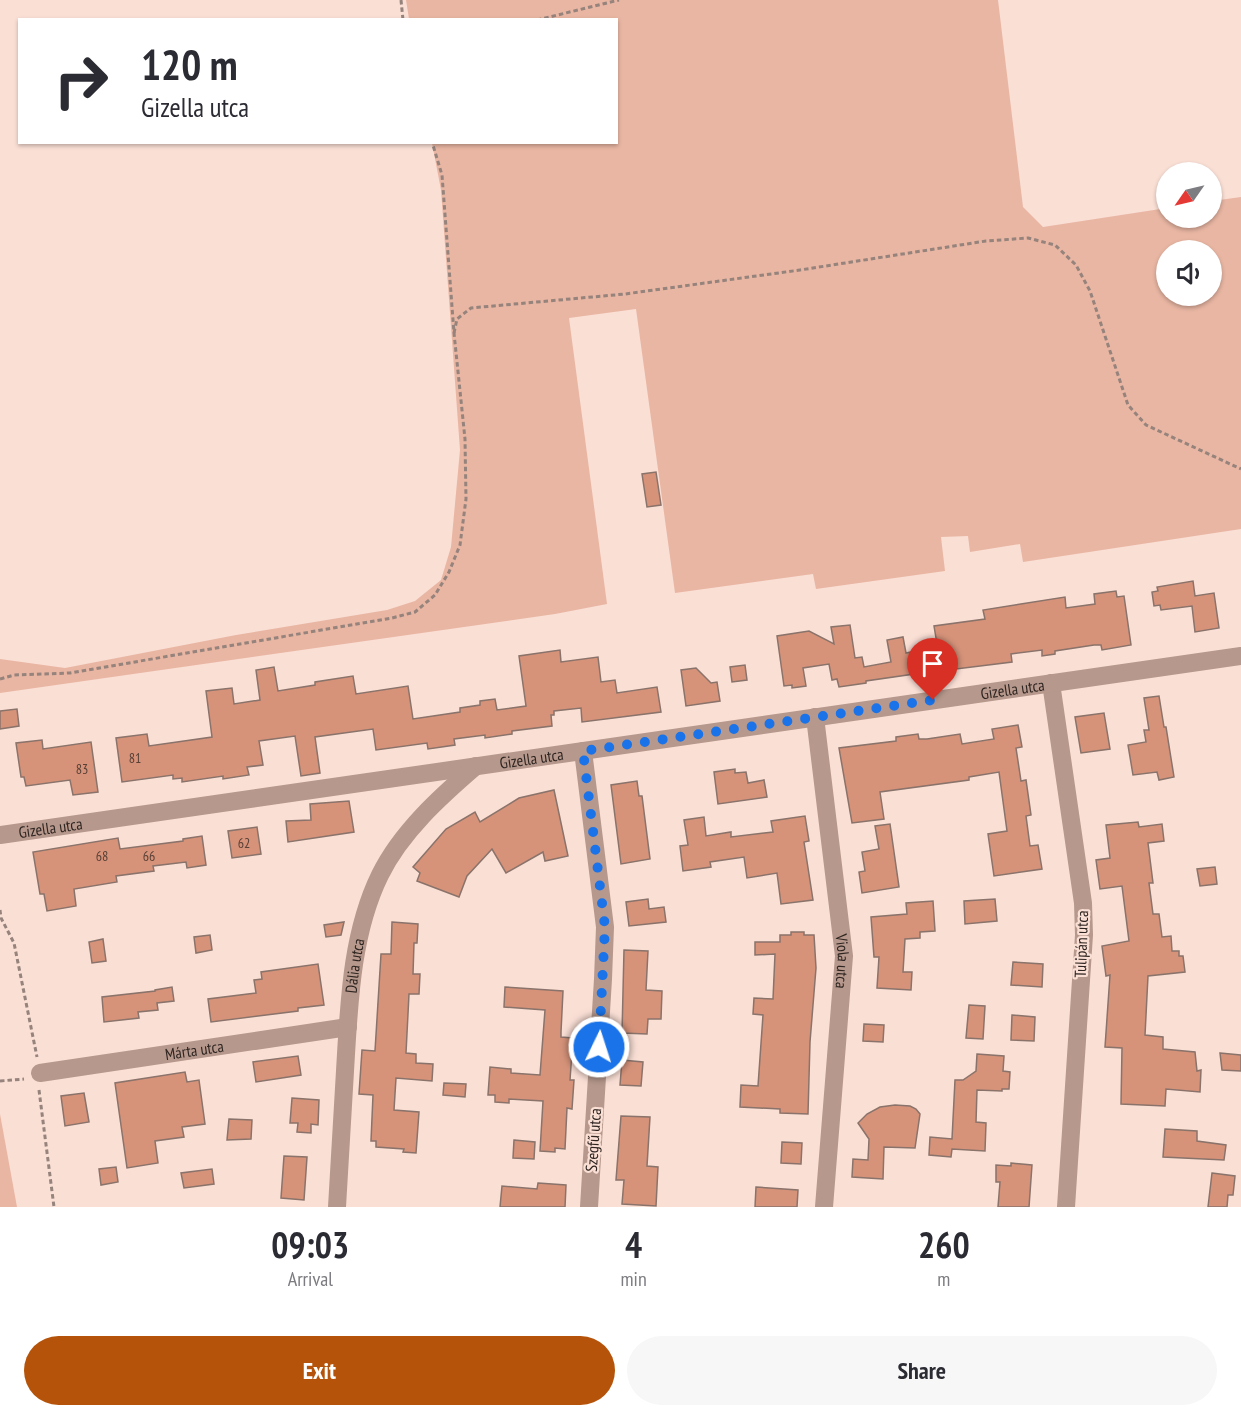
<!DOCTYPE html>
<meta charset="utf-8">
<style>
:root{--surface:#fff;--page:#f7f7f7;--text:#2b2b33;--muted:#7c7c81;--accent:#b45309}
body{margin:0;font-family:"PT Sans Narrow",sans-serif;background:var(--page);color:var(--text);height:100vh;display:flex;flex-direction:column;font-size:22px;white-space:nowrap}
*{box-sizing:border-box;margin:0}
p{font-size:20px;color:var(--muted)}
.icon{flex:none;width:33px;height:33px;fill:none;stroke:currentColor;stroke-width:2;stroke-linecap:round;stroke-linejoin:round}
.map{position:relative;height:1207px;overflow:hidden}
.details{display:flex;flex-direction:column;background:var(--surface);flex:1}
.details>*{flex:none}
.hud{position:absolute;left:18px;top:18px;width:600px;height:126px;border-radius:0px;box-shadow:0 2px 4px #0004;background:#fff;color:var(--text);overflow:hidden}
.needle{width:39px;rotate:236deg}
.controls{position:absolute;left:1156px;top:162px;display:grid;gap:12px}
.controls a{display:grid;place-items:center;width:66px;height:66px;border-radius:50%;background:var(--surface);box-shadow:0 2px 4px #0004;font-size:30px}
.pin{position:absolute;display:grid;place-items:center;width:51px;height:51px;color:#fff;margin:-62px -26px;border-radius:50% 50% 50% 0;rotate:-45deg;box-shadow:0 0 6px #0007}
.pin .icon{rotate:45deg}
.me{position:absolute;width:66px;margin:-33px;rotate:4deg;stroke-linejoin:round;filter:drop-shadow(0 0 4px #0008)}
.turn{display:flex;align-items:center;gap:21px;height:126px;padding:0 24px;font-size:27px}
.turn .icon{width:78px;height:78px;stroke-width:2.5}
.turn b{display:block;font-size:42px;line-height:51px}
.eta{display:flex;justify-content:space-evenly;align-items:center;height:102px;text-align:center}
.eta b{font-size:36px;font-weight:800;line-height:42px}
.primary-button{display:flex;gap:12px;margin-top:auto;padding:12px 24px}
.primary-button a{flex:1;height:69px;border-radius:36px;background:var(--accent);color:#fff;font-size:24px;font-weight:800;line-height:69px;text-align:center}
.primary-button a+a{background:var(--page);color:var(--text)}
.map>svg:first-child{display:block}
.green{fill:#e9b6a3;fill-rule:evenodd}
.building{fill:#d6937a;stroke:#8a736a;stroke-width:1.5}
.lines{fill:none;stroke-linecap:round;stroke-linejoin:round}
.path{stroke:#95837c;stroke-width:3;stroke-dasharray:4.5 3;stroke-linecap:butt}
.minor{stroke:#b6988c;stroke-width:18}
.route{stroke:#1a73e8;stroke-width:10;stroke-dasharray:0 18}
.labels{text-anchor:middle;stroke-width:4.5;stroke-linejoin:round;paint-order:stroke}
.number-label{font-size:14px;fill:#584036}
.street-label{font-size:16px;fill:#2e2420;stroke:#fadfd5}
</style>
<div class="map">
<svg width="1241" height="1207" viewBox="0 0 1241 1207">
<rect width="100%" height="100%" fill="#fadfd5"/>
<!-- green -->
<g class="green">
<path d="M406 0H998L1023 207 1043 227 1167 208V218H1212V201L1241 197V529L1023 562 1020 544 970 552 968 536 941 537 945 571 816 589 813 574 675 593 636 309 569 318 607 604 555 614 0 693V659L65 668 236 635 387 610 415 601 441 580 451 547 460 450 441 190 432 143 616 142V20L409 19ZM1212 250V296H1167V250Z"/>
<polygon points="0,1114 17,1207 0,1207"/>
</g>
<!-- building -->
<g class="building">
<polygon points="656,472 661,505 647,507 642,474"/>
<polygon points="1193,581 1195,596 1214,593 1219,628 1195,632 1192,606 1161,610 1160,605 1154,606 1152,592 1158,591 1157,587"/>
<polygon points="1116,591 1117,597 1124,596 1131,645 1102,650 1101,645 1094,645 1055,651 1055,654 1042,656 1042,650 1011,654 1012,662 948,670 947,667 941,668 934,626 985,619 983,610 1065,597 1066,608 1095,604 1094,594"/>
<polygon points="850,625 855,658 862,657 864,667 891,662 887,640 903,637 906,653 911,652 914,674 866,681 866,683 839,687 837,679 832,680 829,664 803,668 806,686 792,688 792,685 784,686 777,636 809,631 834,644 831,627"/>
<polygon points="560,650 561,662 598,657 601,682 615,680 617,693 657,687 661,712 582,722 581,708 554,711 554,715 551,715 552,726 512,731 512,734 485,738 485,735 454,739 455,745 428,749 427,743 376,750 373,729 315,737 320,773 301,776 295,736 259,741 263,765 247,767 249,775 223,779 223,776 182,782 182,778 173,779 173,775 122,782 116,738 147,734 149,746 212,737 206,691 232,688 234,704 260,700 256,670 274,667 278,691 315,685 315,682 353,676 356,694 408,686 413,719 460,712 460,708 480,705 480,701 495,699 497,710 526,706 519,656"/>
<polygon points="745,665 747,680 732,682 730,667"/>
<polygon points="696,668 711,683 717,682 720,701 686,706 681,670"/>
<polygon points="1159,696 1164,727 1166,727 1174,777 1159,780 1157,772 1133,775 1128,745 1146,742 1144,730 1149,730 1144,698"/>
<polygon points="17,709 19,726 0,729 0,711"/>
<polygon points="1104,713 1110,749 1081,753 1075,717"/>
<polygon points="1018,725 1022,747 1016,748 1021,781 1026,780 1031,815 1026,816 1030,846 1038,845 1042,869 994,876 988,834 1007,831 999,772 969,777 969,780 880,792 884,819 852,823 839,748 896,741 896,737 918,734 919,739 927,739 960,734 962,744 994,739 992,729"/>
<polygon points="42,740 43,749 91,742 98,792 73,795 70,780 26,786 24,777 21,777 16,743"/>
<polygon points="735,769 735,773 746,772 748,783 764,780 767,797 718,804 714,772"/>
<polygon points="637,781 639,796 642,796 650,859 621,864 611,785"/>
<polygon points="554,790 568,856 545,861 543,852 506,873 492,849 467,876 459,897 417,881 420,873 413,867 446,829 475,812 480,822 519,798"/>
<polygon points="349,801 354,832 288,842 286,821 311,820 310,804"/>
<polygon points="805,816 809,841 804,842 813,900 781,904 777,873 747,878 744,857 710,862 711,867 683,871 680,846 688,845 684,820 704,817 706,836 731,832 731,837 773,832 771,821"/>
<polygon points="1138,822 1139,827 1162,824 1164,841 1148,843 1153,883 1149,883 1153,914 1159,914 1162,937 1171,936 1172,951 1179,951 1179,956 1183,956 1185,972 1148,976 1145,1035 1163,1037 1163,1049 1195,1052 1197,1071 1201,1070 1200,1092 1166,1089 1165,1106 1121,1104 1122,1048 1105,1047 1110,975 1106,976 1102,946 1129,941 1122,886 1100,889 1096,860 1110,858 1106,825"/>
<polygon points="890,824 899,887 862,893 859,872 865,871 862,852 879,849 875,826"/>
<polygon points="257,827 261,854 232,858 228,831"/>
<polygon points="202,836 206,865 187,868 186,862 153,866 154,871 116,876 117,882 74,889 76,906 47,911 44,894 40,894 33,852 118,838 120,849 183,841 183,839"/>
<polygon points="1215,867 1217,884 1200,886 1197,869"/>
<polygon points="648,899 649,909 664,907 666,922 629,926 626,902"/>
<polygon points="995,899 997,921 965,924 964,901"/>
<polygon points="933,901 935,931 920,932 920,938 905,939 903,972 912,972 911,990 877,988 879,957 874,957 871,917 907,914 906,903"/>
<polygon points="344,922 341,935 326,937 324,925"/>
<polygon points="392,922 418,924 417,943 414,943 413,974 420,974 419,994 409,994 406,1053 416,1054 416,1063 433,1064 432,1081 396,1078 394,1110 419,1112 416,1153 403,1152 404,1149 376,1147 376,1141 371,1141 373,1095 359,1094 362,1050 375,1051 381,954 391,954"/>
<polygon points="791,932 804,932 804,935 814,935 816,968 810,1042 808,1114 780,1113 780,1109 740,1107 741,1085 758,1086 763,1015 753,1014 754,998 773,999 775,954 755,955 755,942 780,942 780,935 791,935"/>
<polygon points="210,935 212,950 196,953 194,937"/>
<polygon points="103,939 106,961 92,963 89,942"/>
<polygon points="624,950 648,951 646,990 662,991 661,1019 648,1019 647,1034 622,1033"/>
<polygon points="1013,962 1043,964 1042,987 1011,985"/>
<polygon points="318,964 324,1005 298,1008 298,1011 211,1022 208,999 256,993 254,980 262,979 261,972"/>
<polygon points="172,987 174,1001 157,1003 158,1010 138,1012 139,1018 104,1022 102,997 155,991 155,990"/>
<polygon points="505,987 563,991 561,1032 561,1037 573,1038 570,1080 574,1080 572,1109 567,1108 565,1149 555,1148 555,1152 540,1151 543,1101 509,1099 509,1103 495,1102 495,1095 488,1095 490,1067 511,1069 511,1073 540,1075 545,1010 504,1007"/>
<polygon points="969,1005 985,1006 983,1039 966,1038"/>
<polygon points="1012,1015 1035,1017 1034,1041 1011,1040"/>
<polygon points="864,1024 884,1025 883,1042 863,1041"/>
<polygon points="1220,1053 1241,1055 1241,1071 1222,1070"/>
<polygon points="977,1054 1004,1056 1003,1071 1010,1072 1009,1089 1002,1089 1002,1091 977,1090 976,1122 986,1123 985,1151 952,1149 951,1157 929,1155 930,1137 952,1139 955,1080 963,1080 976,1071"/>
<polygon points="298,1056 301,1075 256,1082 253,1062"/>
<polygon points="622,1060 643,1062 641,1086 620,1085"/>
<polygon points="185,1072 187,1082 199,1080 205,1124 182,1127 184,1137 155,1141 158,1163 127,1168 115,1083"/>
<polygon points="444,1083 466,1084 465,1097 443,1095"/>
<polygon points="84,1093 89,1122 65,1126 61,1096"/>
<polygon points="292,1098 319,1100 318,1125 311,1124 311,1133 297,1132 298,1123 290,1123"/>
<polygon points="895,1105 910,1106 916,1109 920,1114 915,1148 884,1147 883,1179 852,1177 853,1159 868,1160 869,1139 858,1123 867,1114 880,1107"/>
<polygon points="621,1116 650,1117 647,1166 658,1167 656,1206 622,1204 624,1180 616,1180"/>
<polygon points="229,1119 252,1120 251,1139 227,1140"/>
<polygon points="1165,1129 1197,1131 1197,1141 1226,1145 1224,1160 1163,1157"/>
<polygon points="514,1140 535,1142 534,1159 513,1158"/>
<polygon points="782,1142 802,1143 801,1164 781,1163"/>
<polygon points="284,1156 307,1157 304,1200 281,1198"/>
<polygon points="1011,1163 1032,1165 1029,1207 998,1207 1000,1182 996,1182 996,1165 1011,1166"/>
<polygon points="116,1167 118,1182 101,1185 99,1169"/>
<polygon points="212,1169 214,1184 184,1188 181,1173"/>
<polygon points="1212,1173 1235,1176 1233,1195 1228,1195 1227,1207 1208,1207"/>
<polygon points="538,1183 566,1185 565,1207 500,1207 502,1186 537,1189"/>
<polygon points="756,1187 798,1190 797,1207 755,1207"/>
</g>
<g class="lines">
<!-- path -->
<g class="path">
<polyline points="401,0 403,20"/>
<polyline points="537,20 619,0"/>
<polyline points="454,333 457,319 471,308 625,294 800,270 986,241 1028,238 1055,245 1076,265 1090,291 1128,405 1146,425 1241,469"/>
<polyline points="0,679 14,675 70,673 392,618 415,612 435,595 449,572 460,545 466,499 465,439 454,333 442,175 432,142"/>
<polyline points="0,910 1,918 14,943 37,1057"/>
<polyline points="0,1081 24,1079"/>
<polyline points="39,1090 54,1207"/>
</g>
<!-- minor -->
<g class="minor">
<polyline points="1051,683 1083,903 1084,935 1066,1207"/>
<path id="s1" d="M815 717 844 956 824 1207"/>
<polyline points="583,751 605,927 603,979 589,1207"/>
<path id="s2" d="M0 835 1241 656"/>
<path id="s3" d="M40 1073 348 1027"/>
<path id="s4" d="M337 1207C340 1162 342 1116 345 1071 349 1005 351 934 380 875 401 832 441 796 476 766"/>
</g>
</g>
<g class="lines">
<!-- route -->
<polyline class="route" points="599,1047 605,927 583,751 933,700"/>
</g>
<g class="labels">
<!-- number labels -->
<g class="number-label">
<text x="135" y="763">81</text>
<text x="82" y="774">83</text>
<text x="244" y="848">62</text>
<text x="102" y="861">68</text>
<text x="149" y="861">66</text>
</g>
<!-- street labels -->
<g class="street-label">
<text dy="6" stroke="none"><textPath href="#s2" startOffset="1023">Gizella utca</textPath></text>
<text dy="6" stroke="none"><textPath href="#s2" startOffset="537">Gizella utca</textPath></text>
<text dy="6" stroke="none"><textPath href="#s2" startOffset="51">Gizella utca</textPath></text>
<text transform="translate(1081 944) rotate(-88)" y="6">Tulipán utca</text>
<text dy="6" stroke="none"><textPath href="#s1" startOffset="246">Viola utca</textPath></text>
<text dy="6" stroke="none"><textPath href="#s4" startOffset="242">Dália utca</textPath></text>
<text dy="6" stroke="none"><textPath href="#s3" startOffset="156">Márta utca</textPath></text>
<text transform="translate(593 1140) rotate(-86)" y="6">Szegfű utca</text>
</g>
</g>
</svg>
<div class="controls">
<a><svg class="needle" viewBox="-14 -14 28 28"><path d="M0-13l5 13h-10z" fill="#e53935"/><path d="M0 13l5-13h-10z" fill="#7c7c81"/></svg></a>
<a><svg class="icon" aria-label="sound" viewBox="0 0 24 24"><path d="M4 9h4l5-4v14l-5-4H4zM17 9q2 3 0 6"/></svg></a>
</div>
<div class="pin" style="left:933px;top:700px;background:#d93025"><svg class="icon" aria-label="arrive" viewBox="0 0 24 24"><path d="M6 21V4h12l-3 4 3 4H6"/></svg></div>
<svg class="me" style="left:599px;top:1047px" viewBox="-20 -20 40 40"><circle r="17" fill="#1a73e8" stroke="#fff" stroke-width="3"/><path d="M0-11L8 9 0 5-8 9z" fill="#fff"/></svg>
<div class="hud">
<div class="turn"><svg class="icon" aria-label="right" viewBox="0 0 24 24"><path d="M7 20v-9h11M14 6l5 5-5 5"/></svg><div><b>120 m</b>Gizella utca</div></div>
</div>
</div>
<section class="details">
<div class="eta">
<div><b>09:03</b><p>Arrival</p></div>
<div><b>4</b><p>min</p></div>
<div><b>260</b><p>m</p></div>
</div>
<div class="primary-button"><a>Exit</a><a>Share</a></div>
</section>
